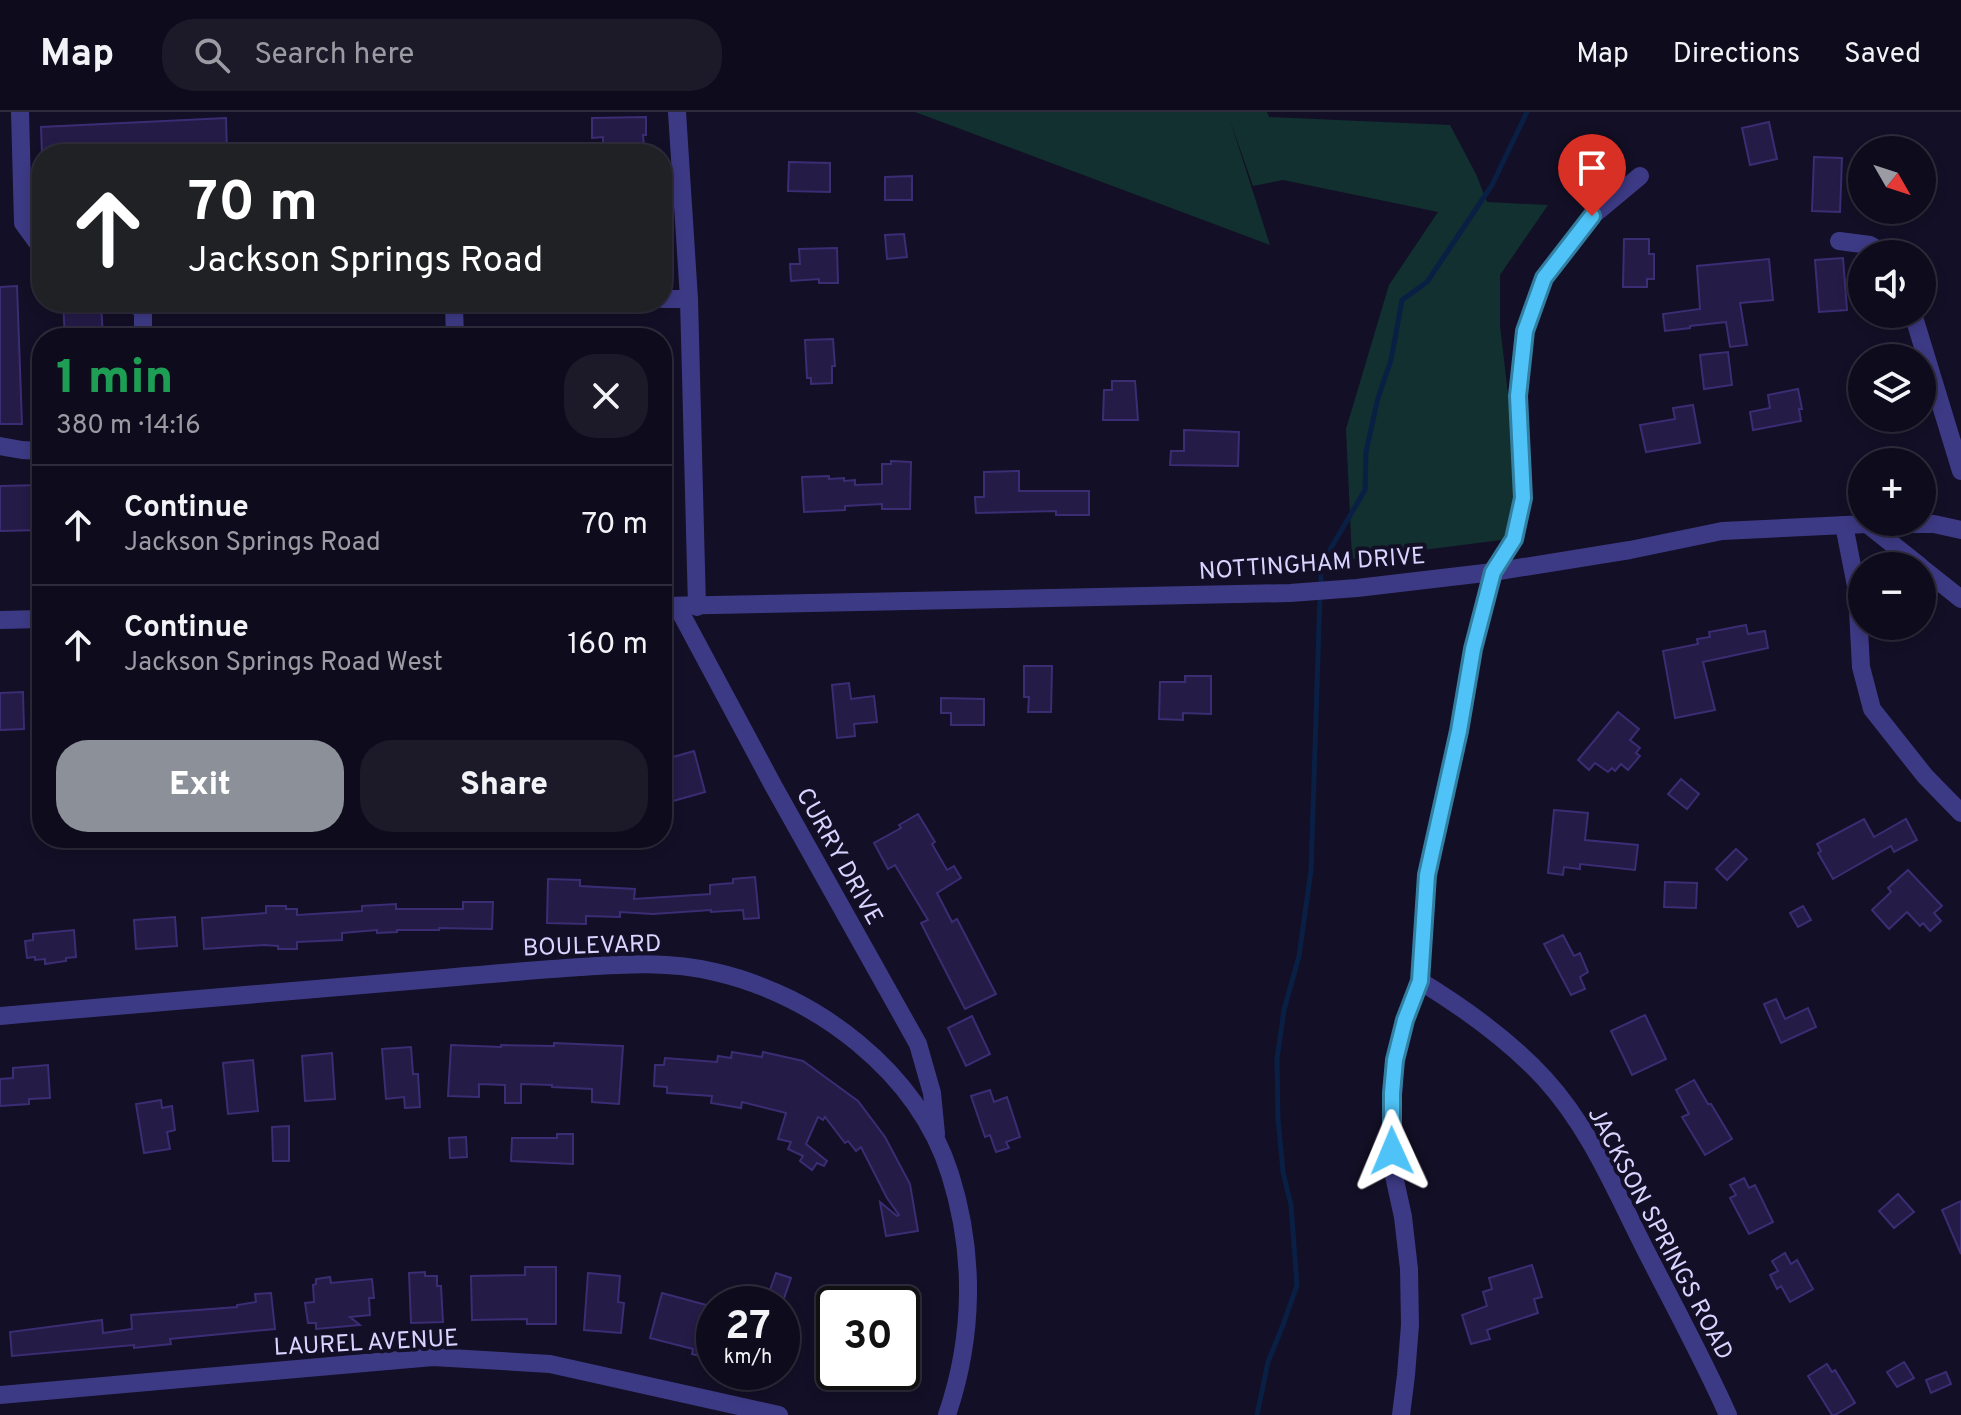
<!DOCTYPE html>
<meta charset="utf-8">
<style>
:root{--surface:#0e0b1c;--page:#1c1929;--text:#f1f3f6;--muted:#9b9ba3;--line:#2e2b3b;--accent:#8c9099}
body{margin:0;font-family:Overpass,sans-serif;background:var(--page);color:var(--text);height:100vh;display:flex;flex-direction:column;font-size:30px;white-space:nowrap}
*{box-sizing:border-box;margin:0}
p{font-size:26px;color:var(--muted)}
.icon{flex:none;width:44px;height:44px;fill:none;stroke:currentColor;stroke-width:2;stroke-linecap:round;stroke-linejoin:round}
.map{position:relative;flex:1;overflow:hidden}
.drawer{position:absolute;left:32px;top:216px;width:640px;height:520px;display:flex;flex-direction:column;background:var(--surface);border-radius:32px;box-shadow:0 4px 12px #0003,0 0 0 2px var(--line)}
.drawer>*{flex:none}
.banner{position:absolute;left:32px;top:32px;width:640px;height:168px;border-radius:32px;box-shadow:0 4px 12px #0003,0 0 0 2px var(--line);background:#202124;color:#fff;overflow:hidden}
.needle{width:52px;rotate:129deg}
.fabs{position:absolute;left:1848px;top:24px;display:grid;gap:16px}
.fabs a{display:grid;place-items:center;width:88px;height:88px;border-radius:50%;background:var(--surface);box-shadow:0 4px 12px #0003,0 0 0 2px var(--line);font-size:40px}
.speed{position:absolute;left:696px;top:1174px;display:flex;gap:16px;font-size:40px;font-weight:700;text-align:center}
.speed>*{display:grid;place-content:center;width:104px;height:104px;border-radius:50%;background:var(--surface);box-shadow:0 4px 12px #0003,0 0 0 2px var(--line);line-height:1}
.speed small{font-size:20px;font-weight:400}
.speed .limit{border:4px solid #111;border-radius:12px;background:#fff;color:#111}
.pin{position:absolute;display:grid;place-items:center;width:68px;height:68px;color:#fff;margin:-82px -34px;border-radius:50% 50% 50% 0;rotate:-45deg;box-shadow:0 0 8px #0007}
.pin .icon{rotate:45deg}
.me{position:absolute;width:88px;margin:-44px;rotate:359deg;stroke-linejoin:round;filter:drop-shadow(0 0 6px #0008)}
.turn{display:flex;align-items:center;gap:28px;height:168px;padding:0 24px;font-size:36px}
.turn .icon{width:104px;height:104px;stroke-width:2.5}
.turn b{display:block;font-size:56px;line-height:68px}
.round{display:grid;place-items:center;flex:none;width:84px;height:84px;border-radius:32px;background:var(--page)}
.head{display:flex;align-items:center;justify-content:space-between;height:136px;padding:0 24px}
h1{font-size:48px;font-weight:800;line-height:60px;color:#1e9e55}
.cta{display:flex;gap:16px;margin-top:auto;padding:16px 24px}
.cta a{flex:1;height:92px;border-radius:32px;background:var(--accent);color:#fff;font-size:32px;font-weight:800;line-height:92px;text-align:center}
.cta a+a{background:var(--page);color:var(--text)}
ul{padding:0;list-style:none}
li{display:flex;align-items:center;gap:24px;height:120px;padding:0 24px;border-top:2px solid var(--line)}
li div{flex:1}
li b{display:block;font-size:30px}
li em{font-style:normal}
header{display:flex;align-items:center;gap:48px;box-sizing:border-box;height:112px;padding:0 40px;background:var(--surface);border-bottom:2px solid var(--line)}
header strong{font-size:38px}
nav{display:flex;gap:44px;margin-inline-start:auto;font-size:28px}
.search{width:560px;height:72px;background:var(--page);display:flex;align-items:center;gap:20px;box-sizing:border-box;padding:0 28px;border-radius:32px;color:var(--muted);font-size:30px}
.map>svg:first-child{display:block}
.green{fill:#12302f}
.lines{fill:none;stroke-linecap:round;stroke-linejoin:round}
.stream{stroke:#0a1f44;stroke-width:5}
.building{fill:#241b47;stroke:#3b2d73;stroke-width:2}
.minor{stroke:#3d3a85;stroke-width:18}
.route-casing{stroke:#337fa1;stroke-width:20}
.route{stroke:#4fc3f7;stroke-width:14}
.labels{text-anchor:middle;stroke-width:8;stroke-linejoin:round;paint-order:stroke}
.street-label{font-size:24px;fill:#d9d4ff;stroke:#130f26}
</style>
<header>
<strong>Map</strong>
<div class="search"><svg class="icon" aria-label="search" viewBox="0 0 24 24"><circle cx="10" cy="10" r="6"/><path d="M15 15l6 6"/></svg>Search here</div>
<nav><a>Map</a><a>Directions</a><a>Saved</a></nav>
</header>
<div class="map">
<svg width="1961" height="1303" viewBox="0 0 1961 1303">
<rect width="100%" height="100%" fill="#130f26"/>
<!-- green -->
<polygon class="green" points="915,0 1267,0 1269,5 1450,13 1476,62 1487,90 1548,93 1500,163 1500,214 1525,425 1352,447 1346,317 1389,173 1438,100 1283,68 1253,74 1230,8 1270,133"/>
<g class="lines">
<!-- stream -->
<g class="stream">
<polyline points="1321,473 1321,453 1365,378 1366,340 1378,286 1391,248 1402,188 1427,170 1492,73 1527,0"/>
<polyline points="1257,1303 1268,1250 1283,1213 1297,1173 1291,1093 1283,1060 1278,1007 1277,947 1284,898 1299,844 1311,758 1320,483"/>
</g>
</g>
<!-- building -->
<g class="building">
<polygon points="646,5 646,23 643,23 644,34 640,35 641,42 621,42 621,35 603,36 603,25 592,26 592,6"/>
<polygon points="226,6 227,42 42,42 41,15"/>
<polygon points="1769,10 1777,47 1750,53 1742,16"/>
<polygon points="1814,45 1842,46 1840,100 1812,99"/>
<polygon points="789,50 830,51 830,80 788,79"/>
<polygon points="912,64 912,88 885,88 885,65"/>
<polygon points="904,122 907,145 887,147 885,123"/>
<polygon points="1624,127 1649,127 1649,142 1654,142 1654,167 1647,167 1647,175 1623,175"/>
<polygon points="837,136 838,171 819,171 819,167 791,169 790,152 800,152 799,137"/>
<polygon points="1843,146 1847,198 1819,200 1815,148"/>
<polygon points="1769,147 1773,188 1740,191 1747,233 1730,235 1726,210 1690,214 1690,216 1665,219 1663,202 1700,197 1697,154"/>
<polygon points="17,174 22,312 0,312 0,175"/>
<polygon points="63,190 101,190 103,226 65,226"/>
<polygon points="833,227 835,254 832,254 832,271 811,272 811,266 807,266 805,228"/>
<polygon points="1728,240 1732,273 1704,277 1700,243"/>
<polygon points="1112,269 1135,269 1138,308 1103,308 1104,278 1112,278"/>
<polygon points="1798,277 1802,297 1799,297 1801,309 1753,318 1750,300 1770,296 1768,283"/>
<polygon points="1693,293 1700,331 1646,340 1640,313 1675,307 1673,296"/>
<polygon points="1184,318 1239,320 1238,354 1170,353 1171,339 1184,339"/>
<polygon points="891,349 911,350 910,397 882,397 882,392 845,394 845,398 804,400 802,365 829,364 829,367 844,366 844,369 855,368 855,373 882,372 882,352 891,352"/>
<polygon points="1019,359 1019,379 1089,379 1089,403 1056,403 1056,399 976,401 975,385 984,385 984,360"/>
<polygon points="42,373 42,418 0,419 0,374"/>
<polygon points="1746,513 1748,522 1765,519 1768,536 1703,550 1715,598 1675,606 1663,539 1698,532 1697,527 1710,525 1709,520"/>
<polygon points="1024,554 1052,554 1051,600 1028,600 1029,585 1024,585"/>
<polygon points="1185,564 1211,564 1211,602 1183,601 1183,608 1159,607 1160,570 1185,570"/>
<polygon points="849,571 851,587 874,584 877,610 854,612 855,624 837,626 832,573"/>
<polygon points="23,580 24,617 0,618 0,581"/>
<polygon points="941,586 984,587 984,613 951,613 951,601 941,601"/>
<polygon points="1618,600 1639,617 1630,628 1640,636 1636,641 1640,644 1628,658 1621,652 1615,659 1612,656 1608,660 1595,651 1589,658 1578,648"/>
<polygon points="694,639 705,680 666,691 662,678 662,648"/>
<polygon points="1681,667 1699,682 1687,697 1668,682"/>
<polygon points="1554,698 1588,701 1585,728 1638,733 1635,758 1580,752 1580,757 1564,755 1563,763 1548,761"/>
<polygon points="918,702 935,730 932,732 947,758 954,754 961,766 937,781 952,810 957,807 996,882 965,897 921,811 928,808 895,753 888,757 874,731 901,716 899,713"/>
<polygon points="1864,707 1874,725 1906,707 1917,728 1894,740 1891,734 1833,767 1818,741 1821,739 1817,732"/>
<polygon points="1736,737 1747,747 1727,768 1716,757"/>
<polygon points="1908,758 1942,794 1934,801 1941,809 1930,819 1923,811 1920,814 1907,800 1889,817 1872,798 1891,780 1888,776"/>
<polygon points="755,765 759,806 744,807 743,798 711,800 711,798 653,802 620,800 620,805 586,804 586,812 547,811 548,767 580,768 580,774 635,777 634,787 710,782 710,773 733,771 733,767"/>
<polygon points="1665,770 1697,771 1696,796 1664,795"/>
<polygon points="463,790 493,790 492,817 439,816 439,818 397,818 397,820 377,821 377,818 342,821 342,828 297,830 297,837 278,837 278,834 264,833 204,837 202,806 266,801 266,794 286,794 286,797 297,797 297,803 362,799 362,794 396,792 396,797 463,797"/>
<polygon points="1803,794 1811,808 1798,815 1790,801"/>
<polygon points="175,805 177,834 136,837 134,808"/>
<polygon points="74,818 76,845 66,846 66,849 45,852 45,847 35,848 35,845 27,846 25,829 33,828 33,822"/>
<polygon points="1563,823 1574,844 1580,841 1588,860 1580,865 1585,877 1571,883 1544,832"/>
<polygon points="1776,887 1785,907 1808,896 1816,915 1781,931 1764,892"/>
<polygon points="1645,903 1666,947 1632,963 1611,919"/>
<polygon points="972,904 990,942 966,954 948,916"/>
<polygon points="554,931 623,934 619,992 592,990 592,977 552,975 552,973 521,972 521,991 505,991 505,973 479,972 479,985 448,984 451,933 501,935 501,933 554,934"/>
<polygon points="411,935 413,962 418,962 420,995 405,996 404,985 386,987 382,937"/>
<polygon points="732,940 762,945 763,940 803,949 858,989 885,1025 910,1072 918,1119 886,1124 880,1090 897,1104 899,1103 887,1086 861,1035 856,1039 848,1029 845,1031 825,1005 823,1008 818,1005 806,1032 827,1049 824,1054 817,1051 812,1058 800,1049 803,1044 788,1037 791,1030 778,1027 786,1001 742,990 741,996 711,991 712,984 667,981 667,975 654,974 655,953 664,953 665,946 717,950 718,944 731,946"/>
<polygon points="332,941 335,987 305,989 302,944"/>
<polygon points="253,948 258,999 228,1002 223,951"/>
<polygon points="48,953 50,986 29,987 29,992 0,994 0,967 13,966 13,956"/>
<polygon points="1694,968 1708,992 1711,992 1732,1027 1705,1043 1682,1005 1689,1002 1676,978"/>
<polygon points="990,978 994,990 1007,985 1020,1025 1006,1030 1009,1036 996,1040 990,1023 985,1025 971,984"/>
<polygon points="161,988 162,996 172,994 175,1018 167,1020 170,1037 144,1041 136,992"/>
<polygon points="289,1014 289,1049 273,1049 272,1015"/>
<polygon points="557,1022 573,1022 573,1052 511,1049 512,1026 557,1026"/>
<polygon points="466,1025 467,1045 450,1046 449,1026"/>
<polygon points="1744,1066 1749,1076 1755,1073 1773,1110 1749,1122 1730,1086 1736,1083 1730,1073"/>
<polygon points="1898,1082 1914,1100 1894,1116 1879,1099"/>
<polygon points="1961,1089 1961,1142 1942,1098"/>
<polygon points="1785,1141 1791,1152 1797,1148 1813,1177 1790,1190 1781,1174 1777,1177 1770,1163 1778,1159 1772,1149"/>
<polygon points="1532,1153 1542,1185 1534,1187 1538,1201 1487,1218 1490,1227 1471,1232 1462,1203 1487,1194 1483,1180 1492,1177 1489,1166"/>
<polygon points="525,1155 556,1155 556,1212 527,1212 527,1207 472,1208 471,1164 525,1163"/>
<polygon points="425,1160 425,1164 437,1164 437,1174 441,1174 443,1210 411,1211 409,1161"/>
<polygon points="588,1161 620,1164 618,1190 624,1191 621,1221 584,1218"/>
<polygon points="776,1161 791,1166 782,1192 765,1192"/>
<polygon points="330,1165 331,1171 372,1167 374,1186 369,1186 370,1203 350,1205 360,1213 316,1217 316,1211 308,1211 305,1191 314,1190 313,1173 316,1172 316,1167"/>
<polygon points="836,1176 881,1186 881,1192 832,1192"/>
<polygon points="271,1181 275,1217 170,1227 171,1232 134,1236 134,1233 12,1244 10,1220 102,1208 103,1221 132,1217 131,1203 237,1195 237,1193 256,1190 255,1182"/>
<polygon points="662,1181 714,1195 714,1248 692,1242 693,1237 650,1226"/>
<polygon points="1904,1250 1914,1266 1897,1275 1887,1260"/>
<polygon points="1827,1252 1832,1260 1835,1258 1855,1291 1835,1303 1832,1303 1808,1264"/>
<polygon points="1946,1260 1951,1272 1931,1281 1926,1268"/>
</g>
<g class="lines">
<!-- minor -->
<g class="minor">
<polyline points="20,0 23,111 42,137"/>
<polyline points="677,0 689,187 697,495"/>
<polyline points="1839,129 1870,133 1886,142"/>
<polyline points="662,187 689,187"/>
<polyline points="130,190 143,198 143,226"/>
<polyline points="1913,202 1961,359"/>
<polyline points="455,226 454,193 548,190"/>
<polyline points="0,334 22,338 42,339"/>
<polyline points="1867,412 1920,454"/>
<polyline points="1844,413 1857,479 1861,555 1872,597 1925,664 1961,701"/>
<polyline points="1922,456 1961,487"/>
<polyline points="662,494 1290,481 1357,476 1493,460 1630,438 1722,419 1867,412 1934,412 1961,418"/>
<polyline points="677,494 774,675 918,932 932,981 936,1022"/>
<polyline points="0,508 42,507"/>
<path d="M1420 869C1464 896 1509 928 1544 966 1590 1016 1616 1080 1646 1139 1674 1194 1703 1247 1728 1303"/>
<path d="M0 904C148 891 296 879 445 866 490 862 535 858 580 855 626 852 670 849 715 860 816 883 918 960 950 1062 975 1141 974 1224 947 1303"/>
<polyline points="0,1283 433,1245 550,1252 779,1303"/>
<polyline points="1401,1303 1406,1263 1410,1213 1409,1157 1403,1105 1393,1059 1391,1020 1395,948 1405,908 1420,869 1427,763 1459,619 1473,537 1493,460 1514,427 1523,386 1518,284 1525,219 1544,166 1592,104 1640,64"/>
</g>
</g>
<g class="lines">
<defs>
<polyline id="route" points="1392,1039 1392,981 1395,948 1405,908 1420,869 1427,763 1459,619 1473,537 1493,460 1514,427 1523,386 1518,284 1525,219 1544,166 1592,104"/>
</defs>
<!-- route casing -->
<use href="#route" class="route-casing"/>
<!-- route -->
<use href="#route" class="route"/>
</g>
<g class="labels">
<!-- street labels -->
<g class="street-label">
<text transform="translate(1312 451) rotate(-4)" y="8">NOTTINGHAM DRIVE</text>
<text transform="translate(840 744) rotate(61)" y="8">CURRY DRIVE</text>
<text transform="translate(592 833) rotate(-2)" y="8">BOULEVARD</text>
<text transform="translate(1661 1121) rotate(62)" y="8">JACKSON SPRINGS ROAD</text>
<text transform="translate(366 1230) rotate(-3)" y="8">LAUREL AVENUE</text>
</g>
</g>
</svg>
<div class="fabs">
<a><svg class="needle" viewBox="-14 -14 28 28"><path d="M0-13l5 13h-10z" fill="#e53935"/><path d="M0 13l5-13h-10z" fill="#9b9ba3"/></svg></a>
<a><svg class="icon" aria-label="sound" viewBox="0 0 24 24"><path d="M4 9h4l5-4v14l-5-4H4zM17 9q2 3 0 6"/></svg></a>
<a><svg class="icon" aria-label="layers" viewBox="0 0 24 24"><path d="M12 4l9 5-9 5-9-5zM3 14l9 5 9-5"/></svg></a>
<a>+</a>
<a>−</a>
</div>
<div class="speed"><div>27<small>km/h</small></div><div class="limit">30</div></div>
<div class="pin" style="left:1592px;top:104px;background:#d93025"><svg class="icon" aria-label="arrive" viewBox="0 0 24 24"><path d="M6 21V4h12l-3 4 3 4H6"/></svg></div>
<svg class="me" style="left:1392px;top:1039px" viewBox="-20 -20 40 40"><path d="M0-17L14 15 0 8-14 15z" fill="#4fc3f7" stroke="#fff" stroke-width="4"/></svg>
<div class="banner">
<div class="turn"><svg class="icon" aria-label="ahead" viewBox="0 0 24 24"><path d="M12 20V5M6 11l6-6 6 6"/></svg><div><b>70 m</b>Jackson Springs Road</div></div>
</div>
<section class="drawer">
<div class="head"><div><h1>1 min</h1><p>380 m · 14:16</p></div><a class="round"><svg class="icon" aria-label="close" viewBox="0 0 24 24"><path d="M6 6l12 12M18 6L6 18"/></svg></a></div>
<ul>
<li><svg class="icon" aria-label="ahead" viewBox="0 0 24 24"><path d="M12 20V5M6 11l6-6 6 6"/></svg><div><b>Continue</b><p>Jackson Springs Road</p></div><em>70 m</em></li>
<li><svg class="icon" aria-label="ahead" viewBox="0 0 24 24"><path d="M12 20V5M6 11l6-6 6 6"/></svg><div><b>Continue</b><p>Jackson Springs Road West</p></div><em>160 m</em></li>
</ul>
<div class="cta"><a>Exit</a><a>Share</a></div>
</section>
</div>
